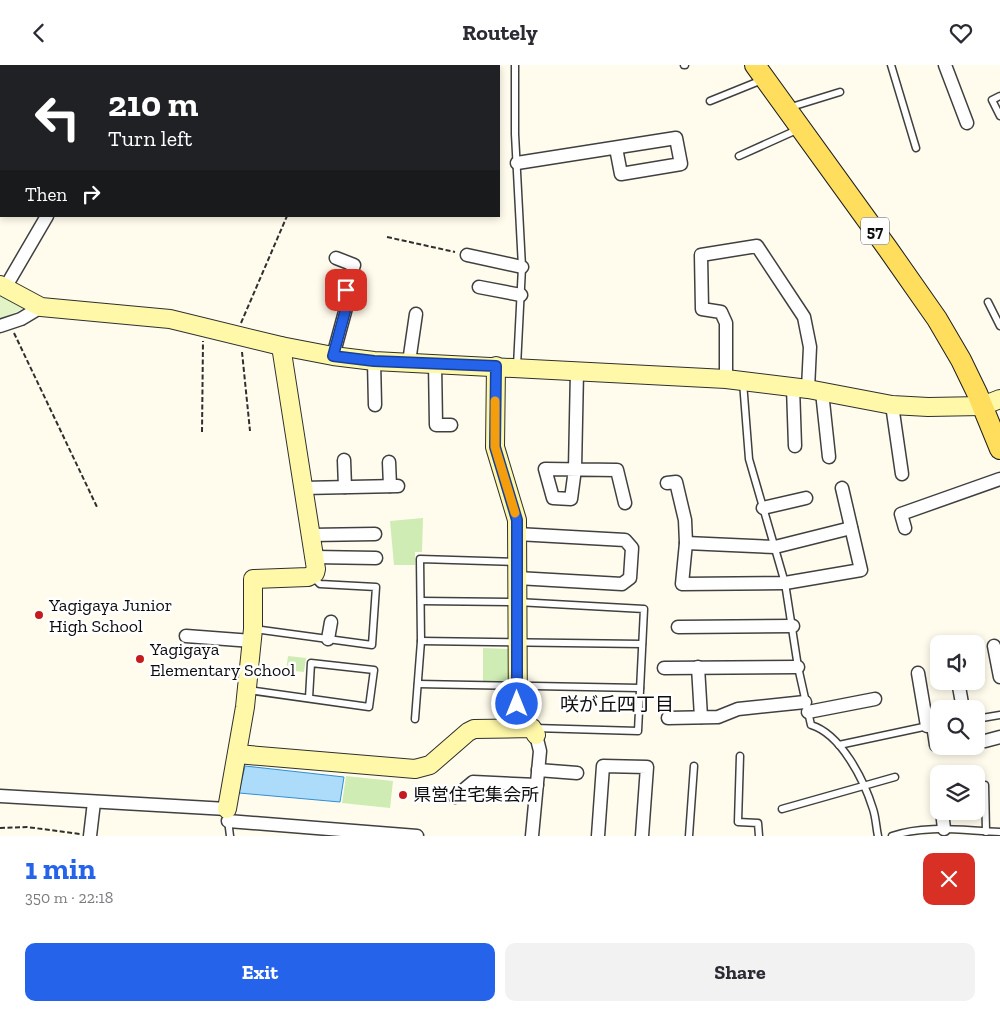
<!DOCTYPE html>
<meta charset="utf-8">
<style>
:root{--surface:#fff;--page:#f2f2f3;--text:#2b2b33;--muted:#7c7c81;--accent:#2563eb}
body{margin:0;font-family:"Zilla Slab","Noto Sans JP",serif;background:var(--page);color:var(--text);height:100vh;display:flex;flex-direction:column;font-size:19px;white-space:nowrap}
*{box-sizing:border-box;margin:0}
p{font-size:16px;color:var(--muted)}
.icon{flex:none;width:28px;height:28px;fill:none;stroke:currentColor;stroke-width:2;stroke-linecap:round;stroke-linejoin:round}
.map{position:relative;height:771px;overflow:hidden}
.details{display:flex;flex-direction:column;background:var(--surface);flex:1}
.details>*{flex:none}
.hud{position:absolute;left:0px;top:0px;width:500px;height:152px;box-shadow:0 2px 8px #0003;background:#202124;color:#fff;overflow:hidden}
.controls{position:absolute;left:930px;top:570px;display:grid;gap:10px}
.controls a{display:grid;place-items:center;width:55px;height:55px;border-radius:10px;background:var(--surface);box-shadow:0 2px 8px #0003;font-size:25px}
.pin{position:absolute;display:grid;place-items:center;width:42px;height:42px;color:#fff;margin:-21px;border-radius:10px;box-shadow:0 2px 8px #0006}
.me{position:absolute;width:55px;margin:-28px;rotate:0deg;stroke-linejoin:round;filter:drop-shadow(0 0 4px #0008)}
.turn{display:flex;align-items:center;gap:18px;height:105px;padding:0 25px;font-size:22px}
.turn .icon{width:65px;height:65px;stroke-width:2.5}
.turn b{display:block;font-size:35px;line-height:42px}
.then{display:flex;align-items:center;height:48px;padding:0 25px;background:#0003;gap:10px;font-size:19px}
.round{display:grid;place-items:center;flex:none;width:52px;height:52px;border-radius:10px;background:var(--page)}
.headline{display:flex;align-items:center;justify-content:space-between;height:85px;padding:0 25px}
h1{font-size:30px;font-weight:700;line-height:38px;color:var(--accent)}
.action{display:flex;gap:10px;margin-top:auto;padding:10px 25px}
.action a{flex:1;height:58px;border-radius:10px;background:var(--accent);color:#fff;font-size:20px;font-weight:700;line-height:58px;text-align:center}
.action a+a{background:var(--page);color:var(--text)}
header{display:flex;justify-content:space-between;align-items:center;height:65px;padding:0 25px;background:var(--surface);font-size:22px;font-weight:700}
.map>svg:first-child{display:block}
.green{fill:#cfecb4}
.pitch{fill:#e2f3c6}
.water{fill:#addbfa;stroke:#2f8ed6}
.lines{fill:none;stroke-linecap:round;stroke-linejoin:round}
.lane-casing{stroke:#404040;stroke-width:9}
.street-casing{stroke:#404040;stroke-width:15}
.secondary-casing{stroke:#2f2f2f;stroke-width:20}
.primary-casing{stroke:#1e1e1e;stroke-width:22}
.path{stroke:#2f2f2f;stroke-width:2;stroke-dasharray:5 2.5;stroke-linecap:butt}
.lane{stroke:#fff;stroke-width:6}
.street{stroke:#fff;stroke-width:12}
.secondary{stroke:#fff8a8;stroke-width:18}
.primary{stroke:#ffdd5d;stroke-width:20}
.route-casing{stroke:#184099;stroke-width:12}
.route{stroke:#2563eb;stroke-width:9}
.slow{stroke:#f59e0b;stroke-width:9}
.poi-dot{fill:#c61b1e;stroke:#fff;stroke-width:2}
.labels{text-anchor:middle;stroke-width:5;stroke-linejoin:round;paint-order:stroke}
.shield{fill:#fff;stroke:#565656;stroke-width:1}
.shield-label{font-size:16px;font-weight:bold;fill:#0d0d0d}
.poi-label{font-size:18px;fill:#0d0d0d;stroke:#fff;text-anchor:start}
.neighbourhood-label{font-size:19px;fill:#0d0d0d;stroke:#fff}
</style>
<header><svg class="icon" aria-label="back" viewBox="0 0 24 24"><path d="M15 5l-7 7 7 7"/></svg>Routely<svg class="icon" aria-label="heart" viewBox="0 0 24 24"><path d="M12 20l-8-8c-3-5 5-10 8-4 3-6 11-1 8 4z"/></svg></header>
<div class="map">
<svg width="1000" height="771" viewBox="0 0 1000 771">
<rect width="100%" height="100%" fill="#fffced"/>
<!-- green -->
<g class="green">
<polygon points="423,453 422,487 415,487 415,500 394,500 390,456"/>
<polygon points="483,583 509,584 508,617 483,616"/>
<polygon points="288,591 306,593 304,607 286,605"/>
<polygon points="346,711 393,716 390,743 342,738"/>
</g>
<!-- pitch -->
<polygon class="pitch" points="0,228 25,243 0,254"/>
<!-- water -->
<polygon class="water" points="245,701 344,712 340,737 239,728"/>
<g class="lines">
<defs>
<g id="lane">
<polyline points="515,0 515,69 522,202 517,301"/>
<polyline points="684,0 685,0"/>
<polyline points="891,0 916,83"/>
<polyline points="1000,31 992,35 1000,51"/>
<polyline points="710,36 762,15"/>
<polyline points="788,43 840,27"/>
<polyline points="739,91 799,64"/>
<polyline points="988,237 1000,261"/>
<path d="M743 317 749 394 785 518 798 602 811 660C841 669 864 715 873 744 876 753 876 762 878 771"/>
<polyline points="421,536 517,537 644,544 638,666 534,663"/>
<polyline points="254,564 372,580 376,522 320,519 313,512"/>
<polyline points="421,576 642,579"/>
<polyline points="418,619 640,623"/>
<polyline points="248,625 369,642 374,605 311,598 309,633"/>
<polyline points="415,654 421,576 420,494 516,497"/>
<polyline points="976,654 1000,650"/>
<polyline points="839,680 928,661"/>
<polyline points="740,691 738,757 758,758 759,771"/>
<polyline points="976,720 985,720 986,767"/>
<polyline points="782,744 895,712"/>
<polyline points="228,755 230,771"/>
<polyline points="689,771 694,701"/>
<path d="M892 771C927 759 964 766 1000 767"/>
</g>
<g id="street">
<polyline points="945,0 967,58"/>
<polyline points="85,1 86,0"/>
<polyline points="0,8 1,8"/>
<polyline points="0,64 1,64"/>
<polyline points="0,87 1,85"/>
<polyline points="517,98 676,73 681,99 621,109 616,83"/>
<polyline points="467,190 522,202"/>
<polyline points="479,222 521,230"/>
<polyline points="5,223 47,151"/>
<polyline points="0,261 21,254 41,242"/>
<polyline points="333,291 346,243 346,225 354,200 336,193"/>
<polyline points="374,296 375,340"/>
<polyline points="409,297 416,249"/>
<polyline points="435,298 436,360 451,360"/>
<polyline points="577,306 575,404 571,434 553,433 545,404 617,405 625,438"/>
<polyline points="726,314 726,258 721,247 702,244 701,190 757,181 804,252 810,282 808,324"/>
<polyline points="793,322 795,381"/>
<polyline points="822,327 829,392"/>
<polyline points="892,340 902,409"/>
<polyline points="344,395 345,422"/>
<polyline points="389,397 390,421"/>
<polyline points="667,418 676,417 685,455 686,478 682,519 785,518 861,505 842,423"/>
<polyline points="303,423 398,421"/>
<polyline points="763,443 806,433"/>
<polyline points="905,463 901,449 1000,414"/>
<polyline points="517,469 625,475 632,483 630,513 622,519 517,513"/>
<polyline points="310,470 375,469"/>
<polyline points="686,478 775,482 851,463"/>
<polyline points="314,492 376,493"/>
<polyline points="678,562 793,561"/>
<polyline points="186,571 252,576"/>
<polyline points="328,574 331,557"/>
<polyline points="994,581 1000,612"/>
<polyline points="698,602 701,652"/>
<polyline points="664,603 798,602"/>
<polyline points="918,608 927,661"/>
<polyline points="958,616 963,644"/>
<polyline points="808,647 875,634"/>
<polyline points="668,653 718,652 738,644 805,637"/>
<polyline points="933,660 936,680"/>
<polyline points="985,676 1000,672"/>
<polyline points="538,705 577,708"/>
<polyline points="0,731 227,744"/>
<polyline points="455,732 473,717 537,720"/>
<polyline points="942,746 944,764"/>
<polyline points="228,756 417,771"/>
<polyline points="90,771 94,737"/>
<polyline points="532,771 540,686 536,670"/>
<polyline points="598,771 603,701 647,702 642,771"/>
</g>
<g id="secondary">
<polyline points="0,220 41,242 170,254 281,281 333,291 374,296 726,314 808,324 892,340 928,342 982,341 1000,334"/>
<polyline points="496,301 495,382 517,455 518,663"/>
<polyline points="237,689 415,704 430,700 468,667 474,664 532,663 536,670"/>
<polyline points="227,744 245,642 253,564 253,514 308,512 315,508 316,504 281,281"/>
</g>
<polyline id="primary" points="755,0 888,184 937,254 961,295 977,328 1000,384"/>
</defs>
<!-- lane casing -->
<use href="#lane" class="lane-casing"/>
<!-- street casing -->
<use href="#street" class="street-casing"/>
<!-- secondary casing -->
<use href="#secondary" class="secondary-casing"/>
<!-- primary casing -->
<use href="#primary" class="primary-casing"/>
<!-- path -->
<g class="path">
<polyline points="195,1 196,0"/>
<polyline points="352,1 352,0"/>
<polyline points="387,172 455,187"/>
<polyline points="241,258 287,151"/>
<polyline points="14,268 97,442"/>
<polyline points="242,287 250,366"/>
<polyline points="202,367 203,276"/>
<polyline points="0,763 27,762 80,769"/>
</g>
<!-- lane -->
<use href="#lane" class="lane"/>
<!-- street -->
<use href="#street" class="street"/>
<!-- secondary -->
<use href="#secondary" class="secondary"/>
<!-- primary -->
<use href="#primary" class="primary"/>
</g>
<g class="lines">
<defs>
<polyline id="route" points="346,225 346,243 333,291 374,296 496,301 495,382 517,455 517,639"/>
</defs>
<!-- route casing -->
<use href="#route" class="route-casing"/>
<!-- route -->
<use href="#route" class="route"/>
<!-- slow -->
<polyline class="slow" points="495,336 495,382 515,448"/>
</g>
<!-- markers -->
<g class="poi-dot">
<circle cx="39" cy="550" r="5"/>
<circle cx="140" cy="594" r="5"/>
<circle cx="403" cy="730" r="5"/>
</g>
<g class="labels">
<!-- shield labels -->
<rect class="shield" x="861" y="152.5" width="28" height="27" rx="4"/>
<g class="shield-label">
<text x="875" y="172">57</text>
</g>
<!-- poi labels -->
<g class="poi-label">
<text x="49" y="546">Yagigaya Junior<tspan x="49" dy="21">High School</tspan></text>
<text x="150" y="590">Yagigaya<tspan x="150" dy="21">Elementary School</tspan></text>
<text x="413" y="736">県営住宅集会所</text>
</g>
<!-- neighbourhood labels -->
<g class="neighbourhood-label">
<text x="617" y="646">咲が丘四丁目</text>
</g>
</g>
</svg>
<div class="controls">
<a><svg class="icon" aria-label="sound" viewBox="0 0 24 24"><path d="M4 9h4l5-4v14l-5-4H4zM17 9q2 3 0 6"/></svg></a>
<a><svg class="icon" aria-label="search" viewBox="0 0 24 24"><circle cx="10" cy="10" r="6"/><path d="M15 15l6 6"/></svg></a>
<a><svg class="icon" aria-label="layers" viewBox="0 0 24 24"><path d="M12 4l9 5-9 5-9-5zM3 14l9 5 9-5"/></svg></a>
</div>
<div class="pin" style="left:346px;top:225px;background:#d93025"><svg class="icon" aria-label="arrive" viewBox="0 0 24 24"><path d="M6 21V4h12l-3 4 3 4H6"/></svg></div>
<svg class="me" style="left:517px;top:639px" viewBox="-20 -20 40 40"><circle r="17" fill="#2563eb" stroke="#fff" stroke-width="3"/><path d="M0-11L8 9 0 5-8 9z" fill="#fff"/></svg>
<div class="hud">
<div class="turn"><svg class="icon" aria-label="left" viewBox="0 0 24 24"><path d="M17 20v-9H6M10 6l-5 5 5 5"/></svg><div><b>210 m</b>Turn left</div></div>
<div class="then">Then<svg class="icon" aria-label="right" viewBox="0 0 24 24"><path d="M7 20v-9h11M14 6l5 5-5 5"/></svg></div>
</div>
</div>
<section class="details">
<div class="headline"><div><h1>1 min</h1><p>350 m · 22:18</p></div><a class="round" style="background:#d93025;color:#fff"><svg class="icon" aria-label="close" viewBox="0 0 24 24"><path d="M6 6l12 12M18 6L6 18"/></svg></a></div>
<div class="action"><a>Exit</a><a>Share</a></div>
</section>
